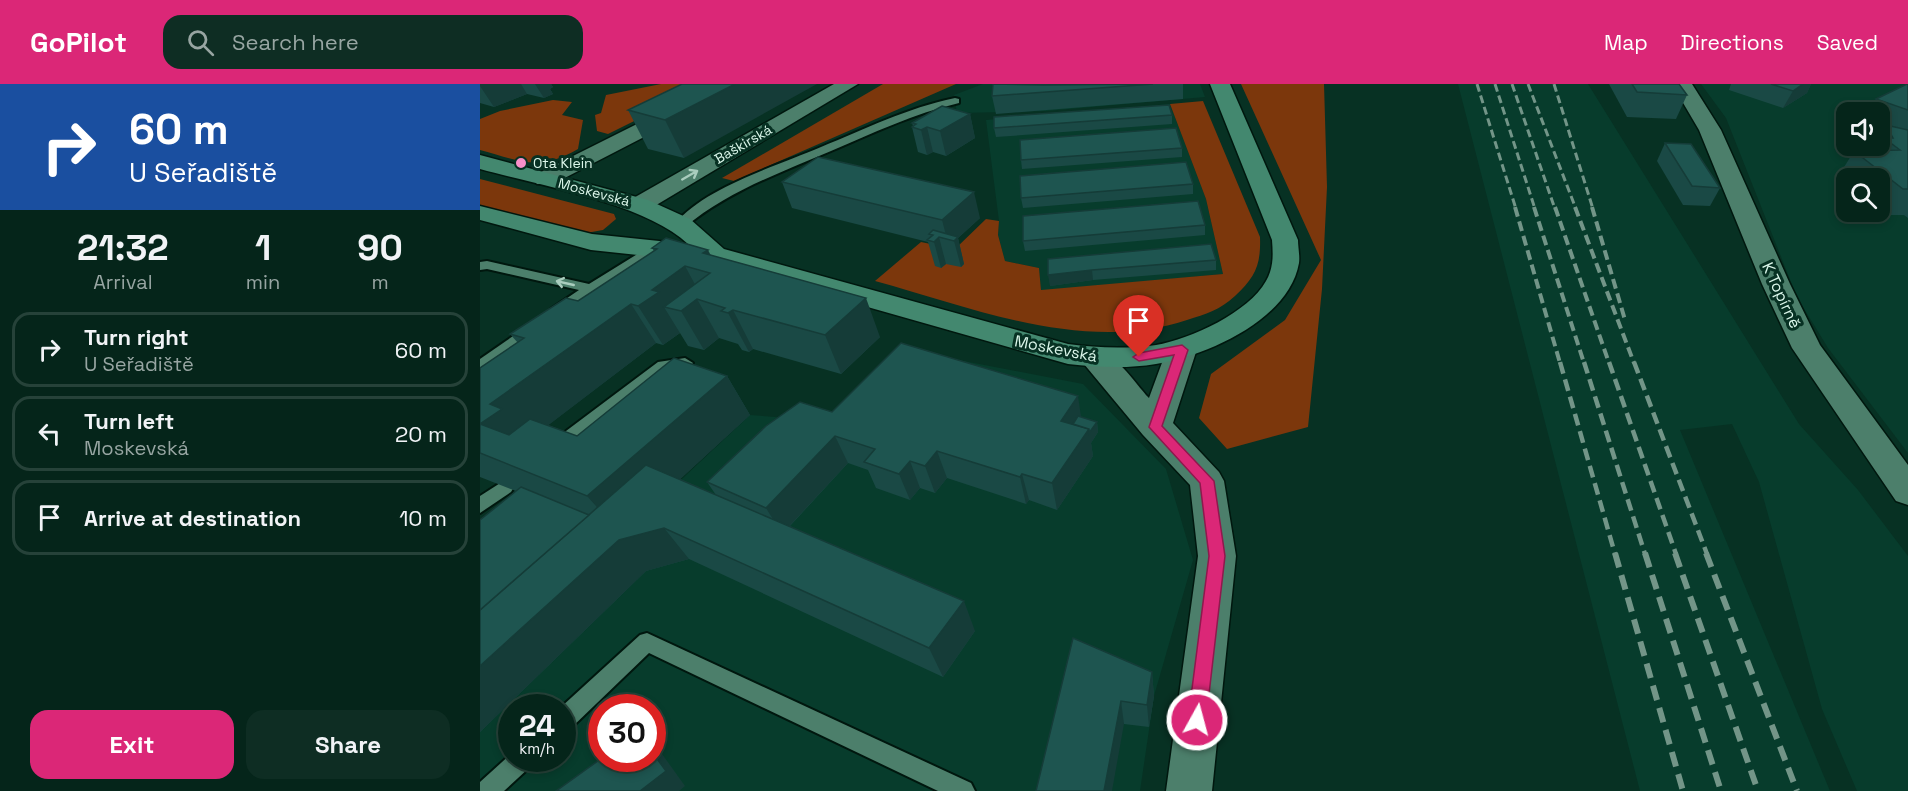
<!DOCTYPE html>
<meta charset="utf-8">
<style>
:root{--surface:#05251a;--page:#0e2d23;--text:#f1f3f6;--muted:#97a5a2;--line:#264239;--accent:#db2777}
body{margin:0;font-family:"Space Grotesk",sans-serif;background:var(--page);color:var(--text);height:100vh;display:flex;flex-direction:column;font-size:22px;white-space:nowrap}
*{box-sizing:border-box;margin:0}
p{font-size:20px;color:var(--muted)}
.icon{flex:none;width:33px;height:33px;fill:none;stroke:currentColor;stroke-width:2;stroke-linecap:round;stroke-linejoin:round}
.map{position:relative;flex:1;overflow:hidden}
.details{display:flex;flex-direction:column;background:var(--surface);width:480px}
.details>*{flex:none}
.guide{background:#1a4fa0;color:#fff;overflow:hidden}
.fabs{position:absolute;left:1356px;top:18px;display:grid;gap:12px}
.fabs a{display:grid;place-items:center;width:54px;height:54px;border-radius:12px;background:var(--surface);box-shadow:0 3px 9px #0003,0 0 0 2px var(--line);font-size:30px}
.speed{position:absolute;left:18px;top:610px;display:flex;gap:12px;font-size:30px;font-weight:700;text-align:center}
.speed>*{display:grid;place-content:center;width:78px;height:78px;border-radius:50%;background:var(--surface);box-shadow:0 3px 9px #0003,0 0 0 2px var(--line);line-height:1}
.speed small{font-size:15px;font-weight:400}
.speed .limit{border:9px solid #d22;background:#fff;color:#111}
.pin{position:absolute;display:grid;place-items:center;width:51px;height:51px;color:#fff;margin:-62px -26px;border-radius:50% 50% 50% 0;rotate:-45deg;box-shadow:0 0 6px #0007}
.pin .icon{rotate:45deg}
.me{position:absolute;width:66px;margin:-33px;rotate:7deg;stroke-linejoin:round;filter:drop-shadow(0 0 4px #0008)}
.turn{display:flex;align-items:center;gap:21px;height:126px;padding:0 30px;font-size:27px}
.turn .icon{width:78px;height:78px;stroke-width:2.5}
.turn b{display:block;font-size:42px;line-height:51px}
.eta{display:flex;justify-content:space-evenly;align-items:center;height:102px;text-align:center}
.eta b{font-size:36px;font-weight:800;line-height:42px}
.action{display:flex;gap:12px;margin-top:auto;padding:12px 30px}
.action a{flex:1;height:69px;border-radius:18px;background:var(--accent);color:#fff;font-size:24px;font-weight:800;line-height:69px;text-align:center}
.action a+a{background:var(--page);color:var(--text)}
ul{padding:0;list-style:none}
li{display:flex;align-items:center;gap:18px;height:75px;margin:0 12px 9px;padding:0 18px;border:3px solid var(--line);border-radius:18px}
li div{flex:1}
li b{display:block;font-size:22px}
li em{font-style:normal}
header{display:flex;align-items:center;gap:36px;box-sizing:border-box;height:84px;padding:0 30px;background:var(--accent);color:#fff}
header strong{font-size:28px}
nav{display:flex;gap:33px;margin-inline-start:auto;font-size:21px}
.search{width:420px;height:54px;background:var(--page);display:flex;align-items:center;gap:15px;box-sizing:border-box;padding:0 21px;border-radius:18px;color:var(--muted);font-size:22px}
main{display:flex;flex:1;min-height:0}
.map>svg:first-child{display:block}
.built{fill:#073c2c;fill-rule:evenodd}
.green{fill:#7c370c}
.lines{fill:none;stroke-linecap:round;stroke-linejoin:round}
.lane-casing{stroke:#00170e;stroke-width:4}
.street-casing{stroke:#00170e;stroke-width:3}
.secondary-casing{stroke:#00170e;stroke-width:3}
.lane{fill:#4c7f6b;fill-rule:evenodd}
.street{fill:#4c7f6b;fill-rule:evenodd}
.secondary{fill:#43886f;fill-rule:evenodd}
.rail-far3{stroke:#739588;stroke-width:3;stroke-dasharray:8 4;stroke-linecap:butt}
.rail-far2{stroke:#739588;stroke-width:4;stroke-dasharray:10 5;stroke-linecap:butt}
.rail-far1{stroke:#739588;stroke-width:4.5;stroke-dasharray:12 6;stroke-linecap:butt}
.rail{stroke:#739588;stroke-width:6;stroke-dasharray:15 8;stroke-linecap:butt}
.wall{fill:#1a4945}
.shaded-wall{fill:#153c38}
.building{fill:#1e5550;stroke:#153c38;stroke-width:1.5}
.oneway{stroke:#aacdbe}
.route{fill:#db2777;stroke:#8e194d;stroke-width:1.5}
.poi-dot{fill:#f98fc9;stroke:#073123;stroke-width:2}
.labels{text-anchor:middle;stroke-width:6;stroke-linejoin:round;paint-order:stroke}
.far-street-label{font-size:14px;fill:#dcf7eb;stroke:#073123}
.far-poi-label{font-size:14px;fill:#dcf7eb;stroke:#073123;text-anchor:start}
.street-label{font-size:16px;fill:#dcf7eb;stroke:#073123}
</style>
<header>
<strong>GoPilot</strong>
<div class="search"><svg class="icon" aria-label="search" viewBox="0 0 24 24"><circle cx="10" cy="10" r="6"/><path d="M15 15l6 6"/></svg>Search here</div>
<nav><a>Map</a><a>Directions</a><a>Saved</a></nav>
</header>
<main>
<section class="details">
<div class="guide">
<div class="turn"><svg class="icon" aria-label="right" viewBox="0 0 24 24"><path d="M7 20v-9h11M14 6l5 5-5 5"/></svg><div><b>60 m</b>U Seřadiště</div></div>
</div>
<div class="eta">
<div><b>21:32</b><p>Arrival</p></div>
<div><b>1</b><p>min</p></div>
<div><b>90</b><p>m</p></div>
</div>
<ul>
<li><svg class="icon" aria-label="right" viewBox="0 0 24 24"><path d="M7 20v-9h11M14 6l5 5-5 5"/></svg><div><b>Turn right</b><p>U Seřadiště</p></div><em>60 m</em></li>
<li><svg class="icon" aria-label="left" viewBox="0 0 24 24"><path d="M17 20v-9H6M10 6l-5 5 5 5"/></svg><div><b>Turn left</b><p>Moskevská</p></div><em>20 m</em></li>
<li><svg class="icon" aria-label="arrive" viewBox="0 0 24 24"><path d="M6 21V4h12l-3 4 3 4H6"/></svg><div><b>Arrive at destination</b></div><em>10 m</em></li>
</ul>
<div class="action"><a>Exit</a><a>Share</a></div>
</section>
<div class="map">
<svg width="1428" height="707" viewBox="0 0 1428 707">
<rect width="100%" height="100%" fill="#073123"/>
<!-- built -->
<g class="built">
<polygon points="503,0 720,0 725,13 566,27 477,29 474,11"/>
<polygon points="978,0 1108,0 1319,340 1378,406 1428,472 1428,707 1377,707 1342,625 1279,398 1252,340 1200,346 1350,707 1160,707"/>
<path d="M1221 0H1428V369L1348 264 1317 213 1246 34ZM1366 28H1400V62H1366ZM1366 94H1400V128H1366Z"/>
<polygon points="690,20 726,115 743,190 568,207 561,206 559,184 525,177 518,151 519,137 506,36"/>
<path d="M432 267 603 300 686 385 713 476 674 612 660 707H0V585L270 331 359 338ZM32 624H82V675H32ZM122 624H172V675H122Z"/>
</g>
<!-- green -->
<g class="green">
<polygon points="181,0 229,0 128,50 117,47 115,31 121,29 126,11"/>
<polygon points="403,0 476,0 254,97 242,94"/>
<polygon points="761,0 844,0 847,103 842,205 828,343 747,365 719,334 731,290 805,236 841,176"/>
<path d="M73 16 92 18 82 31 103 36 98 65C58 88 41 77 0 66V35L20 27Z"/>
<path d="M723 17 780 153C781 182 775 193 755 212 740 226 726 230 707 236 605 270 493 224 395 197L441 158 475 165 506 135 519 137 518 151 525 177 559 184 561 206 743 190 726 115 690 20Z"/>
<polygon points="0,95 134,130 136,135 123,146 106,149 0,122"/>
</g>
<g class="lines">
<defs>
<g id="lane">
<path d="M475 14 479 15V19C433 30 393 49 351 67 300 89 248 107 205 143L201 144 195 140C225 103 297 82 341 63 385 45 427 24 475 14Z"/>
<polygon points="172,161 178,165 177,168 76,232 69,228 71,225 99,206 7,185 0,186 0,178 7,177 109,200"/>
<polygon points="52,239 59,244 57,247 0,288 0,275"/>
<polygon points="205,274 213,279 210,283 187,287 82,367 70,367 68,363 70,359 178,278"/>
<polygon points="25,396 31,398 34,403 31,408 0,429 0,412"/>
<polygon points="167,549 491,699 495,707 458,707 169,569 90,645 82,647 82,624 80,624 160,551"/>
<polygon points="32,669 32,675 53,675 50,683 24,707 0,707 0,698"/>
</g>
<g id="street">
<polygon points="237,0 262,0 259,4 73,100 57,100 53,95 57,90"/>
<polygon points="354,0 378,0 168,126 159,128 150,126 147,121 150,116"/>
<polygon points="1192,0 1212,0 1241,46 1310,200 1340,261 1428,381 1428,421 1416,417 1312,264 1282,200 1219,46"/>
<path d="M702 255 712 258 717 265 693 339 739 388 744 397 756 472 732 707H686L718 472 710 401 663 351 599 274 603 267C631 259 652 296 669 314L687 265 692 258Z"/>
</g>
<path id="secondary" d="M730 0H750L818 156C818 163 820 172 819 179 809 236 726 272 676 280 646 285 617 283 588 280L233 179 111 166 0 136V122L112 150 208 160C164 119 61 102 0 85V71L168 116 210 135 244 165 588 260C617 264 647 265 676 261 711 255 769 228 786 197 794 183 793 170 792 156Z"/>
</defs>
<!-- lane casing -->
<use href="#lane" class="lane-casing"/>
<!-- street casing -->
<use href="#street" class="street-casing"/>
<!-- secondary casing -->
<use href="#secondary" class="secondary-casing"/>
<!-- lane -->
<use href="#lane" class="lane"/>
<!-- street -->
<use href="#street" class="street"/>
<!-- secondary -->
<use href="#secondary" class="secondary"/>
<!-- rail-far3 -->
<g class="rail-far3">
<polyline points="997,0 1036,125"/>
<polyline points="1015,0 1055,125"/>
<polyline points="1032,0 1075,125"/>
<polyline points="1048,0 1096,125"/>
<polyline points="1074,0 1113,125"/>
</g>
<!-- rail-far2 -->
<g class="rail-far2">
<polyline points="1035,123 1080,279"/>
<polyline points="1054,123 1104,279"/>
<polyline points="1075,123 1129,279"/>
<polyline points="1095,123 1154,279"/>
<polyline points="1112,123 1145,236"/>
</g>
<!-- rail-far1 -->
<g class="rail-far1">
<polyline points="1080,278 1135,470"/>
<polyline points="1104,278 1165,470"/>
<polyline points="1129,278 1196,470"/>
<polyline points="1154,278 1227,470"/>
</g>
<!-- rail -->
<g class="rail">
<polyline points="1135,469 1203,707"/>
<polyline points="1165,469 1241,707"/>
<polyline points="1195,469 1278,707"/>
<polyline points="1226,469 1317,707"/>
</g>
</g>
<!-- wall -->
<g class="wall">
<polygon points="0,0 71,0 73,3 70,5 73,10 64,14 47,10 14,23 0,19"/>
<polygon points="202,0 204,74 168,65 148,26"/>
<polygon points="513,0 703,0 703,15 516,30 512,12"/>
<polygon points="1129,0 1199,0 1207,11 1196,35 1147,33"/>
<polygon points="1251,0 1331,0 1327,9 1303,24 1249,6"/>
<polygon points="1428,0 1428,134 1424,131 1404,131 1400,127 1400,94 1366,94 1366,100 1358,93 1374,67 1390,67 1393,62 1400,62 1400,28 1387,28 1396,15"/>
<polygon points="490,30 495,54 466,72 453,68 447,71 438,68 432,43 433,42 432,39"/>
<polygon points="692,31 692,40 516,53 514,44"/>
<polygon points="1185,59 1240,104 1230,122 1203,121 1177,77"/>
<polygon points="702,64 702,73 542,85 541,76"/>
<polygon points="302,98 500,134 478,154 484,180 481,183 466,180 461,184 455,182 448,158 312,124"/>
<polygon points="713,100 713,110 543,124 541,114"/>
<polygon points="725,141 725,151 545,167 543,157"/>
<polygon points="172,164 231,172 400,253 361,290 273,265 269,268 262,266 258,260 239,254 224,266 208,262 200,249 183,261 176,259 68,341 97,352 247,292 270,331 200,395 236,411 227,398 352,328 601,333 617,338 618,348 611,359 613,372 577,426 549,416 546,420 467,394 455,409 440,404 430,416 396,404 388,386 368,379 310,442 495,547 463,593 209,475 166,487 0,648 0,436 36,407 0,393 0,284 38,259 30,250 98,217 174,167"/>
<polygon points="568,175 736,176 736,186 613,196 570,202"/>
<polygon points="593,554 672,588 674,612 669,643 644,640"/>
</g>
<!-- shaded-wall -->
<g class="shaded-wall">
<polygon points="0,0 41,0 47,10 14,23 0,2"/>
<polygon points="55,0 71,0 73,3 70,5 73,10 64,14"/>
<polygon points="255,0 337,0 204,74 185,36"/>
<polygon points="1323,0 1331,0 1327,9 1303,24 1313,7"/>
<polygon points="490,30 495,54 466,72 460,47"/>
<polygon points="447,43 453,68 447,71 441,46"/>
<polygon points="494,108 500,134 478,154 484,180 481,183 474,157 467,155 462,136"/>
<polygon points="459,153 466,180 461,184 454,158"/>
<polygon points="228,166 248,204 223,169"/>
<polygon points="205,182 224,217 217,215 239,254 224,266 201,227 184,223 200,249 183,261 158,222 172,206"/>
<polygon points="612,186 613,196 570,202 568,191"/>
<polygon points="386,214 400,253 361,290 345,251"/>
<polygon points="151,220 176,259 49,356 56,364 0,340 10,320"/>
<polygon points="253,226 273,265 269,268 248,229"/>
<polygon points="247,292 270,331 0,579 132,440 107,412"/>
<polygon points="598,312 602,339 584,353 581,337"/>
<polygon points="617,338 618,348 611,359 613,372 577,426 572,399 609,345"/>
<polygon points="355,352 368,379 302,450 286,424"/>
<polygon points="457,367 467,394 455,409 445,382"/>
<polygon points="430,377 440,404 430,416 419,390"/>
<polygon points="542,390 549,416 546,420 540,393"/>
<polygon points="184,444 209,475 166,487 0,648 0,582 139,456"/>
<polygon points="484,517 495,547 463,593 449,564"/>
<polygon points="672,588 674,612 669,643 667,621"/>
<polygon points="641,617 644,640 632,707 624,707"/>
<polygon points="172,660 177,663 205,702 199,707 160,707 172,668"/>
</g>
<!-- building -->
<g class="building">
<polygon points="202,0 255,0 185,36 148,26"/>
<polygon points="513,0 564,1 673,0 512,12"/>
<polygon points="1152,0 1199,0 1207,11 1157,8"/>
<polygon points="1291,0 1323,0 1313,7"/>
<polygon points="1427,0 1428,0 1428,26 1396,15"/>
<polygon points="689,21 692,31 514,44 514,33"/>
<polygon points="462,22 490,30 460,47 447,43 441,46 432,43 436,40 432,39"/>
<polygon points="1406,41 1428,46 1428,105 1423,105 1374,67 1420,66 1404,54 1413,54"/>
<polygon points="696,44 702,64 541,76 540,56"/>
<polygon points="1185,59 1211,60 1240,104 1212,102"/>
<polygon points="338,73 494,108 462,136 302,98"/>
<polygon points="706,78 713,100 541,114 540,92"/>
<polygon points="718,117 725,141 543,157 543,132"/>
<polygon points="453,146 478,153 474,157 459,153 454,158 447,156 453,151 449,150"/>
<polygon points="186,154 228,166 223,169 386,214 345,251 253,226 248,229 241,227 245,224 217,215 201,227 184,223 230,189 205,182 172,206 179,208 158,222 151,220 10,320 22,325 0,340 29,351 50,335 97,352 194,274 247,292 107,412 0,369 0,284 44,254 30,250 86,214 98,217 177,165 172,164"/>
<polygon points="731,160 736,176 612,186 568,191 568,175"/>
<polygon points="421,259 598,312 581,337 609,345 572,399 542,390 540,393 457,367 445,382 430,377 419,390 384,378 395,365 355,352 286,424 227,398 286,342 320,318 352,328"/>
<polygon points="598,332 617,338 609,349 609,345 593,340"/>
<polygon points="166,381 484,517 449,564 184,444 139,456 0,582 0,526"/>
<polygon points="41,403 109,431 0,526 0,436"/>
<polygon points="593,554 672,588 667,621 641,617 624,707 556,707"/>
<polygon points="172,668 186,687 160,707 76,707 122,674 122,675 172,675"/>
</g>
<!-- one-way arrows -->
<defs><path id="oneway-shaft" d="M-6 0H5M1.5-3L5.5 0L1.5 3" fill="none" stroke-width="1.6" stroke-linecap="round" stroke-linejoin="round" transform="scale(1.5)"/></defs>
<g class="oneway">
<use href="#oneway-shaft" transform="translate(210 91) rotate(-30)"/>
<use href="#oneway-shaft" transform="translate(85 199) rotate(-167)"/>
</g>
<!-- route -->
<polygon class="route" points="702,261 708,266 682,342 734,397 745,472 726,636 724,643 717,645 711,643 708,636 729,472 720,399 669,343 694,271 659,277 653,273 659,269"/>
<!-- markers -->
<circle class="poi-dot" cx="41" cy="79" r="6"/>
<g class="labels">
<!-- far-street labels -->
<g class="far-street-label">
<text transform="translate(263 60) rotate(-30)" y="5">Baškirská</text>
<text transform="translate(114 108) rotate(15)" y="5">Moskevská</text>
</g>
<!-- far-poi labels -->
<g class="far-poi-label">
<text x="53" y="84">Ota Klein</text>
</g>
<!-- street labels -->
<g class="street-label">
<text transform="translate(1302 211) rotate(65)" y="6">K Topírně</text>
<text transform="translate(576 264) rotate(11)" y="6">Moskevská</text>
</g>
</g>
</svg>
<div class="fabs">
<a><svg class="icon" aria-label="sound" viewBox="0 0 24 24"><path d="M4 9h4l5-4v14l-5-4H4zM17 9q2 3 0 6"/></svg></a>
<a><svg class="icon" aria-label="search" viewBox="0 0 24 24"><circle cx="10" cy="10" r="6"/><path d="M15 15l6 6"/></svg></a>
</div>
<div class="speed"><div>24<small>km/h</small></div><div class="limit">30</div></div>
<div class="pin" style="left:659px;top:273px;background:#d93025"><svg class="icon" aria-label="arrive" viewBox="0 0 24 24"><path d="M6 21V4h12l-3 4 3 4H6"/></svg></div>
<svg class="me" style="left:717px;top:636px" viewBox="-20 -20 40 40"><circle r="17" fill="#db2777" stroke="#fff" stroke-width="3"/><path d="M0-11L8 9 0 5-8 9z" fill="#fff"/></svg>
</div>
</main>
